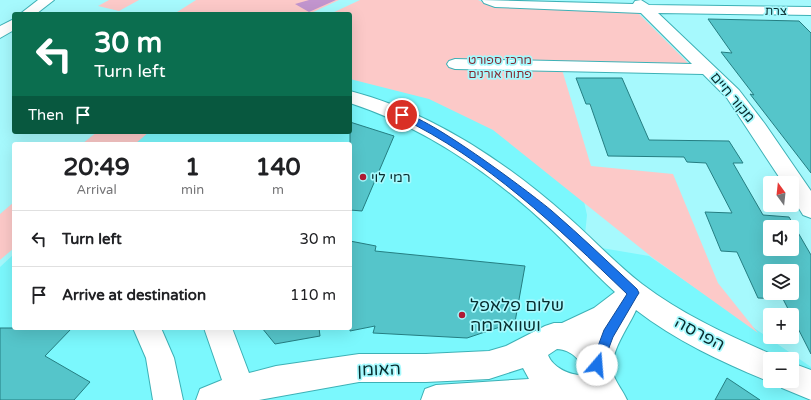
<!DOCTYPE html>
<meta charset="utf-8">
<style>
:root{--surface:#fff;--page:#f2f2f2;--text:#202124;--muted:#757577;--line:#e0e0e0}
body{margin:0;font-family:"Varela Round",Heebo,sans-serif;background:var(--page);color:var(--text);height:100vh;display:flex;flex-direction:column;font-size:15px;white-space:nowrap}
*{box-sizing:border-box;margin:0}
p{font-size:13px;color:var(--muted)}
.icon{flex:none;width:22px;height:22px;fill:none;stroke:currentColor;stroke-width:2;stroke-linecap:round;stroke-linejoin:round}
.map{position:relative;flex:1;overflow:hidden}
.drawer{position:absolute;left:12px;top:142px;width:340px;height:188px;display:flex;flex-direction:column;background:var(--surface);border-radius:4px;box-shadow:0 4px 16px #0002}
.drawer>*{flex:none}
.hud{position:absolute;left:12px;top:12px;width:340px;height:122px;border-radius:4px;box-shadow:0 4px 16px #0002;background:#0b6e4f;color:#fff;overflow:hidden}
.needle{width:26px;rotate:345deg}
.tools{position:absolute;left:763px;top:176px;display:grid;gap:8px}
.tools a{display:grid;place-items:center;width:36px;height:36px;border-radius:4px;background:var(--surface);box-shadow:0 4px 16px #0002;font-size:20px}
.pin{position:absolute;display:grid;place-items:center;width:34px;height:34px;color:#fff;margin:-17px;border:2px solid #fff;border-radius:50%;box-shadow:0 1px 4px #0007}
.me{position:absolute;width:44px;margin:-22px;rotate:18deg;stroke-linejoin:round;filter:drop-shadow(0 0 3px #0008)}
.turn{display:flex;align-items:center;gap:14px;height:84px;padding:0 16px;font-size:18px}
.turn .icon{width:52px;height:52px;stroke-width:2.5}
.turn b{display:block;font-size:28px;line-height:34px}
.then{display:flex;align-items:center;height:38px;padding:0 16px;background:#0003;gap:8px;font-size:15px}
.eta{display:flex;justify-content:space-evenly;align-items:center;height:68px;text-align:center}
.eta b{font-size:24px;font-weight:800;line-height:28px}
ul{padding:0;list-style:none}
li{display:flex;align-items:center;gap:12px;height:56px;padding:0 16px;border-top:1px solid var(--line)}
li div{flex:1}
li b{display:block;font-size:15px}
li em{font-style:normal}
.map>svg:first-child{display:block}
.built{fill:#7bf8fd;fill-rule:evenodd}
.green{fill:#fcc9c8}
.water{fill:#c295ce}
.building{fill:#55c5ca;stroke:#257e82;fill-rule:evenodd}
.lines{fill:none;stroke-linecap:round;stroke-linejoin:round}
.minor-casing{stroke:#3db1b6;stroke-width:2}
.minor{fill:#fff;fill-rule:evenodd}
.route{fill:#1a73e8;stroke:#114b97}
.poi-dot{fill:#af1b34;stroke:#a6f9fd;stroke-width:1.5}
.labels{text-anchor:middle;stroke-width:3.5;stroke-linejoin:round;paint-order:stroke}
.far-street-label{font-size:12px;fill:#062b2d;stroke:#a6f9fd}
.far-park-label{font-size:12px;fill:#842a32;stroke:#a6f9fd}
.street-label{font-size:14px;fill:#062b2d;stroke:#a6f9fd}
.poi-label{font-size:14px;fill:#062b2d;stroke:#a6f9fd;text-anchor:start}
.near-poi-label{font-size:17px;fill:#062b2d;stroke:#a6f9fd;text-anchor:start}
.near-street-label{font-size:17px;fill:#062b2d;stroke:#a6f9fd}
</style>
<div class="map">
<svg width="811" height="400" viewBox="0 0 811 400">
<rect width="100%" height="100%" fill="#a6f9fd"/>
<!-- built -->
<path class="built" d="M350 76 428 96 495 129 583 197 587 215 584 245 649 256 811 367V400H0V267L14 254V328H350V144H129L144 132H350ZM770 359H792V381H770Z"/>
<!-- green -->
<g class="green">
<polygon points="109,0 139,0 119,11 98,6"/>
<polygon points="196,0 339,0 309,14 174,14"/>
<polygon points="360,0 478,0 491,6 638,13 690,65 560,63 591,166 673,174 718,283 758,333 653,258 493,130 429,99 350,79 350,14 330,14"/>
<polygon points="97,132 149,132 135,144 82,144"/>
<polygon points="14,202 14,248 0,260 0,214"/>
</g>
<!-- water -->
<polygon class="water" points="309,0 336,0 309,12 295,4"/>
<!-- building -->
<g class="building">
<polygon points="708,19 799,21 811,33 811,173 750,94 754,95 721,52 732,53"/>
<path d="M576 78H622L649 140 729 141 743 163H733L763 215 789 217 811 255V354L783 299 758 298 737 252 721 251 705 212 732 213 706 163 687 162 684 157 608 156 590 104H586ZM770 227H792V249H770ZM770 271H792V293H770Z"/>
<polygon points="350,122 394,136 362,211 350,210"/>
<polygon points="350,241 376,246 375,251 525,266 515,322 467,338 373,333 375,326 350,331"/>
<polygon points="0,328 72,328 45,356 90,382 74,400 0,400"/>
<polygon points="262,328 319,328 320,336 275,344"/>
<polygon points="727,378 760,400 715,400"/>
</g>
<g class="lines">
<defs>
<g id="minor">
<polygon points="38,0 54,0 36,14 20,14"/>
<polygon points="482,0 633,4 635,1 641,0 649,5 811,7 811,15 658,13 739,90 765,124 811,191 811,218 803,215 792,197 792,183 783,183 727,98 703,74 455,69 449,67 447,64 449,61 455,59 692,64 641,13 495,7 484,3"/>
<polygon points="14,19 14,30 0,38 0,26"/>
<path d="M350 91C431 112 506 162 568 217 593 239 616 264 642 284 684 316 732 337 780 358L770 359V381H773L770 382C724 363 676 341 636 310 629 327 606 356 614 376 617 384 623 391 627 400H421L425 389 436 385 529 379 523 368 489 379 426 382H359L259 400H196L200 389 222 380 204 328H232L249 373 276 366 359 354H426L489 351 506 346 545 326 554 323H562L594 308 615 292C593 272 573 250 552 230 494 175 426 128 350 103ZM557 349C572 350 583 361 584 375 571 376 553 368 548 355Z"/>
<polygon points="133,328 161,328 174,358 183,400 153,400 146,358"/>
<polygon points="792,363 811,370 811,400 782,388 779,381 792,381"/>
</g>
</defs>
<!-- minor casing -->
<use href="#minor" class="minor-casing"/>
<!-- minor -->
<use href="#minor" class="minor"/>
</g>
<!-- route -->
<path class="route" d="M399 113C419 109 532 194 552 211 581 236 609 263 637 289L639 293 637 296 613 337 601 369 597 371 593 369 591 365 604 330 627 294C557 227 487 159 399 117Z"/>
<!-- markers -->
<g class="poi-dot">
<circle cx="363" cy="177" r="4"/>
<circle cx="462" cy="315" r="4"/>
</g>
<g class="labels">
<!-- far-street labels -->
<g class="far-street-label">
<text transform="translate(776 11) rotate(1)" y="4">צרת</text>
</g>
<!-- far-park labels -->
<g class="far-park-label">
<text x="500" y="64">מרכז ספורט<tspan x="500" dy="14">פתוח אורנים</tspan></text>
</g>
<!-- street labels -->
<g class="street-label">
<text transform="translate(733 97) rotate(50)" y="5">מקור חיים</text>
</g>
<!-- poi labels -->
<g class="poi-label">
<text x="371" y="182">רמי לוי</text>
</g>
<!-- near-poi labels -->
<g class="near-poi-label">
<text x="470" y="311">שלום פלאפל<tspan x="470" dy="20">ושווארמה</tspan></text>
</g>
<!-- near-street labels -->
<g class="near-street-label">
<text transform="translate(700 333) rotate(28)" y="6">הפרסה</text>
<text transform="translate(379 369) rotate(-2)" y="6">האומן</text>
</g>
</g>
</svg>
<div class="tools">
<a><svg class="needle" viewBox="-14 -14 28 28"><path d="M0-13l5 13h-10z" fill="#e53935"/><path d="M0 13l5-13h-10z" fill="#757577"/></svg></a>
<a><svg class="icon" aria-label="sound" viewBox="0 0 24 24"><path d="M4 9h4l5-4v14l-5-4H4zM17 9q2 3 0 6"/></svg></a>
<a><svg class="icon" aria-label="layers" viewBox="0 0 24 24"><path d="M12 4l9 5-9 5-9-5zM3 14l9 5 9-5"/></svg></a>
<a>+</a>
<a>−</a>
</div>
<div class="pin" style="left:402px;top:115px;background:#d93025"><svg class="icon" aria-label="arrive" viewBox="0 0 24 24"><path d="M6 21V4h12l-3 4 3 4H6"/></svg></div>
<svg class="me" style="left:597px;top:365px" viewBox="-20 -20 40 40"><circle r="19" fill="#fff"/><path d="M0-13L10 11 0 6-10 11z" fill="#1a73e8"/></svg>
<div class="hud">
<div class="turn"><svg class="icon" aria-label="left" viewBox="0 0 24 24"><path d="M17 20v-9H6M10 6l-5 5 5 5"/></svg><div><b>30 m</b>Turn left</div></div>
<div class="then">Then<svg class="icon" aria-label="arrive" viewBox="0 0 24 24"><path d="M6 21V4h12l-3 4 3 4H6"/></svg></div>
</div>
<section class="drawer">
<div class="eta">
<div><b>20:49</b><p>Arrival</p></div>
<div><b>1</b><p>min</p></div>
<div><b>140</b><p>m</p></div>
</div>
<ul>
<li><svg class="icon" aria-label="left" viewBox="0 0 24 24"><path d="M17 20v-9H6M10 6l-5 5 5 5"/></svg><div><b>Turn left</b></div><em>30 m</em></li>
<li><svg class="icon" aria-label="arrive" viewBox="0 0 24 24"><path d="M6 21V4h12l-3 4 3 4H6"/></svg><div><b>Arrive at destination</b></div><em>110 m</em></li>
</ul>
</section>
</div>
